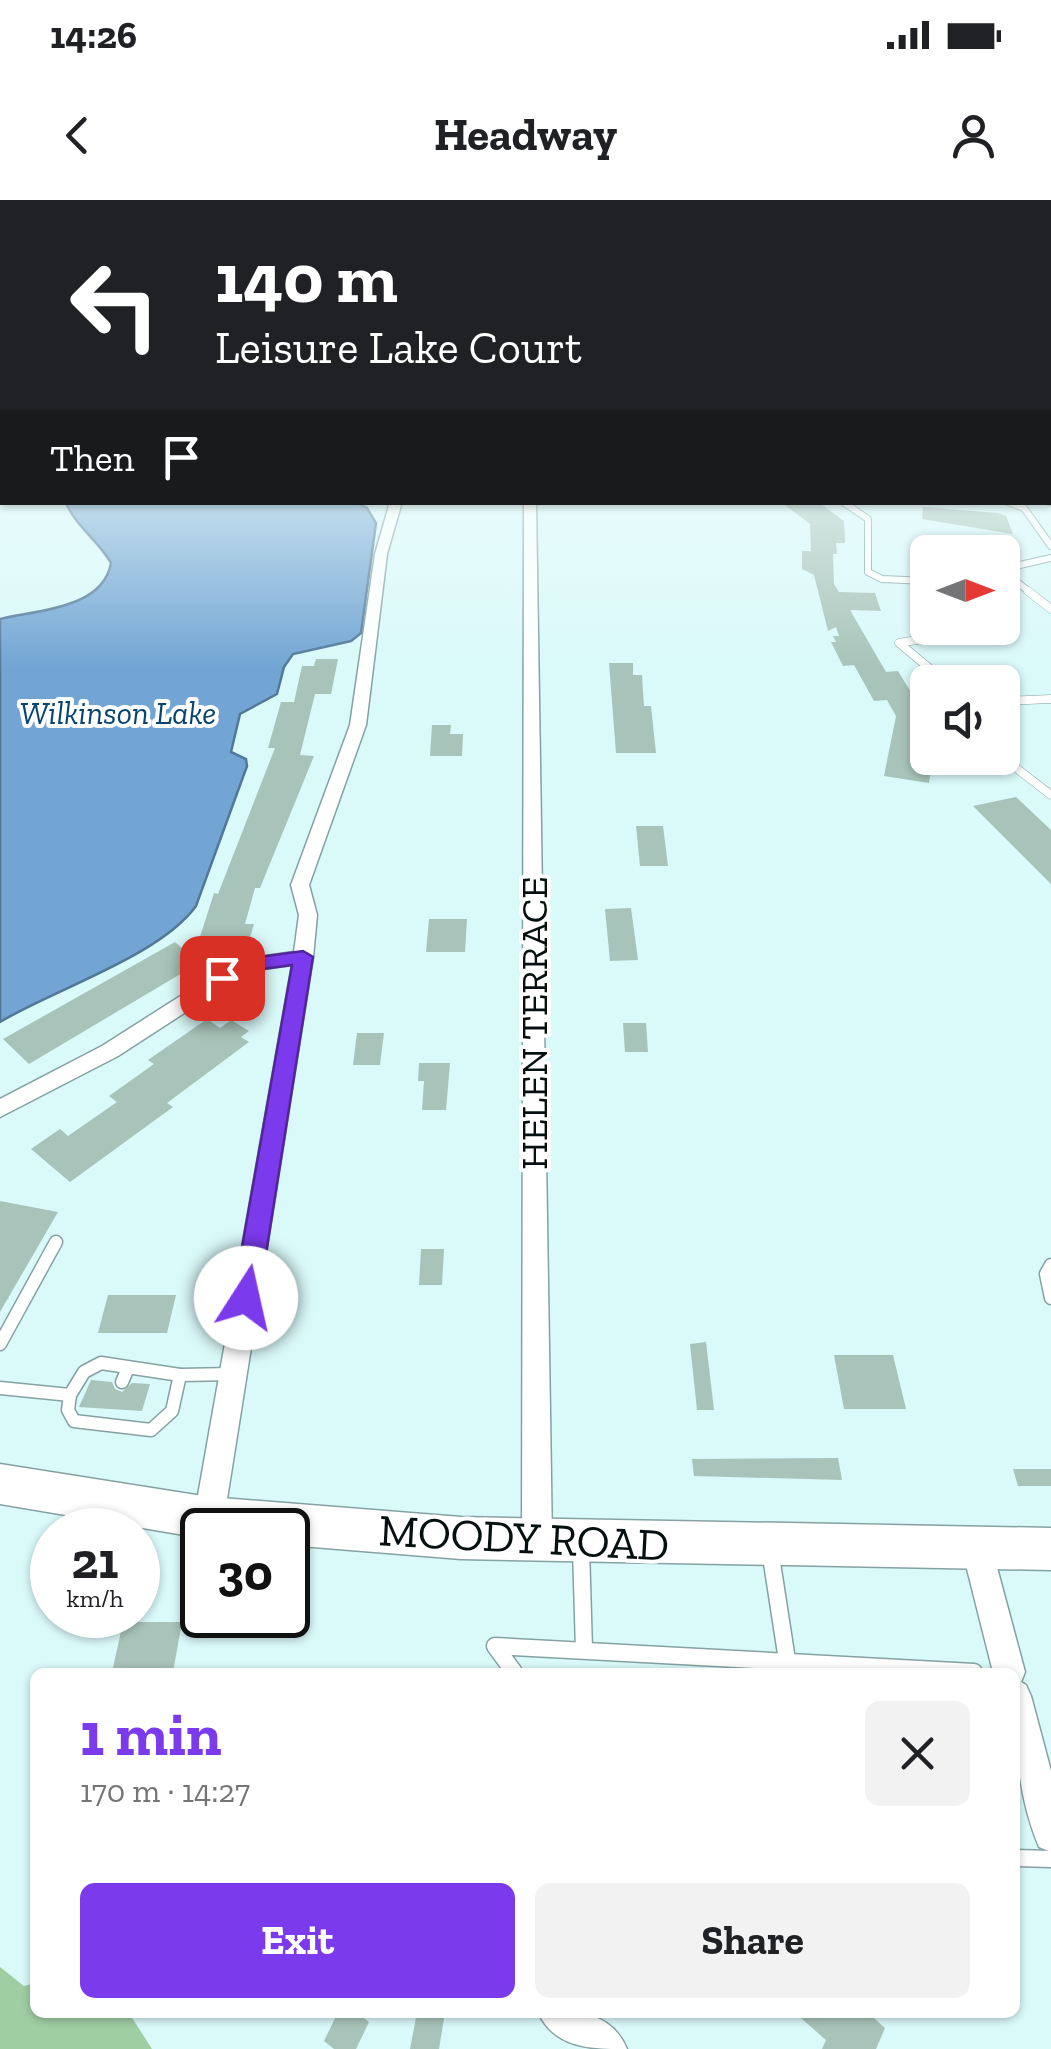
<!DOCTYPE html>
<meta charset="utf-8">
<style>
:root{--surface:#fff;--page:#f2f2f2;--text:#202124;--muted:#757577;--accent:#7c3aed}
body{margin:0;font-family:"Zilla Slab",serif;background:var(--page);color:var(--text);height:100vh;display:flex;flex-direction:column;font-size:38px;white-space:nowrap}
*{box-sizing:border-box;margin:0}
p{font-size:32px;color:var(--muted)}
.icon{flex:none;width:55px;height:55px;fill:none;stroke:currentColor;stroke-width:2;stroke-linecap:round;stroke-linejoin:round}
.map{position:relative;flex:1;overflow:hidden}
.drawer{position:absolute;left:30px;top:1468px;width:990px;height:350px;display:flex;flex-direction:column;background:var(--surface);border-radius:15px;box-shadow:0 2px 8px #0004}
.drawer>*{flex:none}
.banner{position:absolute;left:0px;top:0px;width:1052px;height:305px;box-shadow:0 2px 8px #0004;background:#202124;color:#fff;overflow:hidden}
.needle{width:65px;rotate:90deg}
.buttons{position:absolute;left:910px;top:335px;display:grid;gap:20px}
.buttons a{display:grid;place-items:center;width:110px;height:110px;border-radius:15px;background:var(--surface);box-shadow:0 2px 8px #0004;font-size:50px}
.speed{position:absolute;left:30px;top:1308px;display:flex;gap:20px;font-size:50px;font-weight:700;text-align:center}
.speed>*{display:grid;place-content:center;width:130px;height:130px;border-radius:50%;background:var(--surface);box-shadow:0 2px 8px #0004;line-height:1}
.speed small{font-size:25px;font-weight:400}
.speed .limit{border:5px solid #111;border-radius:15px;background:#fff;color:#111}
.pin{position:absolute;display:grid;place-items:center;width:85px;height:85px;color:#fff;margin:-42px;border-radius:20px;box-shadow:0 5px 15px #0006}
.me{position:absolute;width:110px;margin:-55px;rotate:10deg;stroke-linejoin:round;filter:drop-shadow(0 0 8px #0008)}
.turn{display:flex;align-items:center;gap:35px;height:210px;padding:0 50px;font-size:45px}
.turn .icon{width:130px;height:130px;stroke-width:2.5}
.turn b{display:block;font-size:70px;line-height:85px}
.then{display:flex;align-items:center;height:95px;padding:0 50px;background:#0003;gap:20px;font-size:38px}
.round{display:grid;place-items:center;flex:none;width:105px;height:105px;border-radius:15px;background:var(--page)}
.head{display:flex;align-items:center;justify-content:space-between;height:170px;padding:0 50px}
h1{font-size:60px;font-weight:700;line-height:75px;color:var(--accent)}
.primary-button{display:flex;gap:20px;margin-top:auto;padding:20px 50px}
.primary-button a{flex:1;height:115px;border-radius:15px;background:var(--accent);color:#fff;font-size:40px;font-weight:700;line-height:115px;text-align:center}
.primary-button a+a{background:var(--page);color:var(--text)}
.status{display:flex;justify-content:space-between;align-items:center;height:70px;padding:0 50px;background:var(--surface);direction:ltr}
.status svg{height:28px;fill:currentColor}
header{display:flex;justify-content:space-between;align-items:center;height:130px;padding:0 50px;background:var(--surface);font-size:45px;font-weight:700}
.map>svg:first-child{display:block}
.green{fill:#9fcea3}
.water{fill:#72a5d3;stroke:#527898;stroke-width:2.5}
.building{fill:#a8c3b9}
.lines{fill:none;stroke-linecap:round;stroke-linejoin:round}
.lane-far3-casing{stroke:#85a1a2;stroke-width:8}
.lane-far2-casing{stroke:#85a1a2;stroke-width:9}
.lane-far1-casing{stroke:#85a1a2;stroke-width:15}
.lane-casing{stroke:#85a1a2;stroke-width:19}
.street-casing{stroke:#85a1a2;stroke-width:3}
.secondary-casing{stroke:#85a1a2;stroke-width:3}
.lane-far3{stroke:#fff;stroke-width:6}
.lane-far2{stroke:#fff;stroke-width:8}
.lane-far1{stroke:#fff;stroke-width:12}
.lane{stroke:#fff;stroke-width:16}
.street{fill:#fff;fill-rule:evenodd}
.secondary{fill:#fff;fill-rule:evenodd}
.route{fill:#7c3aed;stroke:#51269a;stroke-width:2.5}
.labels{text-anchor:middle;stroke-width:8;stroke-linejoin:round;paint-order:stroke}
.far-water-label{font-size:32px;font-style:italic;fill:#074570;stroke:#fff}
.street-label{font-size:38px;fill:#061010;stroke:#fff}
.near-street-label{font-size:45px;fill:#061010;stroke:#fff}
</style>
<div class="status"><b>14:26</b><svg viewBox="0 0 49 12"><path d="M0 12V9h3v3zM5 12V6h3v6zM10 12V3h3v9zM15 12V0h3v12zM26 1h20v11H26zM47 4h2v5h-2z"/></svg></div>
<header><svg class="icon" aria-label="back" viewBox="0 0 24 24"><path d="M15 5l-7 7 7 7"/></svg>Headway<svg class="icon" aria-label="person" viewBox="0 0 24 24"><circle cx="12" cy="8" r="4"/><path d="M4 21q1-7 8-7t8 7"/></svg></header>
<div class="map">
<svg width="1051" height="1849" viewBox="0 0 1051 1849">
<rect width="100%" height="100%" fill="#daf9f9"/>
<!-- green -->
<polygon class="green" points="0,1767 24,1786 35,1783 35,1812 129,1813 152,1849 0,1849"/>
<!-- water -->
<path class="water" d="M357 303 367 308 376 323 361 433 351 441 293 454 284 467 277 494 240 514 231 552 246 559 247 566 196 706C160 756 55 789 0 822V419C37 410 103 409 111 363 98 340 77 328 66 303Z"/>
<!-- building -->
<g class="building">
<polygon points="781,302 818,302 844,321 845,343 836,343 837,354 833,354 834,384 839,392 875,393 881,411 850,410 886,472 898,471 928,520 928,558 933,558 929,583 884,576 896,516 887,500 874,501 854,465 843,466 831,442 836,442 833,436 839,436 836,427 828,431 814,375 802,369 802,351 811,351 810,324"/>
<polygon points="923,307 997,313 1006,316 1013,334 922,319"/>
<polygon points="316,459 338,459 331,494 315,494 300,555 314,556 260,688 255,688 245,724 254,724 249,741 199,740 214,693 218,694 275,548 268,548 281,502 294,502 302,466 314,466"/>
<polygon points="609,463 633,463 633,475 642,475 644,506 651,506 656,553 616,553"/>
<polygon points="432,525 451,525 450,534 463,534 462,556 430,556"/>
<polygon points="1016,597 1051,630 1051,684 973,606"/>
<polygon points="636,626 663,626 668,666 640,666"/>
<polygon points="631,708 638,760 610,761 605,709"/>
<polygon points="429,719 467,719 465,752 426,752"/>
<polygon points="175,742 199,763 29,864 3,839"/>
<polygon points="207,819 220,828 231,820 249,831 241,837 249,842 167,903 173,907 70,982 31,949 60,929 68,936 117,902 109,896 154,864 148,860"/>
<polygon points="623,823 646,823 648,852 625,852"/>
<polygon points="357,833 384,833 380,865 353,865"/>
<polygon points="419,863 450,863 446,910 422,910 424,881 418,881"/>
<polygon points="0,1001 58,1012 0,1112"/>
<polygon points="421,1049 444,1049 442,1085 419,1085"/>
<polygon points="108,1095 176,1095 167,1133 98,1133"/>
<polygon points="706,1142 714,1210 697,1210 690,1144"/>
<polygon points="834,1155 893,1155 906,1209 844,1209"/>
<polygon points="91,1180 112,1182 115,1189 122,1192 132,1183 150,1184 142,1211 79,1207"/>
<polygon points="838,1258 842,1280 694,1276 692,1259"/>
<polygon points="1013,1269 1051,1269 1051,1286 1018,1286"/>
<polygon points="123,1422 182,1422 173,1472 112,1472"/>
<polygon points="338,1812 356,1812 369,1822 356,1849 334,1849 324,1841"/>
<polygon points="417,1812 445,1812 439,1849 410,1849"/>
<polygon points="794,1812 867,1812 885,1828 876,1849 822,1849 826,1840"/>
</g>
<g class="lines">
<defs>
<g id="lane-far3">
<polyline points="843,302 868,319 868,372 882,379 928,381"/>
<polyline points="1008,302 1024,308 1051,346"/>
<polyline points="1002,369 1051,358"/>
<polyline points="1002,370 1032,394"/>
</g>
<g id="lane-far2">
<polyline points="1028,391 1051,409"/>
<polyline points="946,435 899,443 946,482"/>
<polyline points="1002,501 1051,499"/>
<polyline points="1002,557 1051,595"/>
</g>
<g id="lane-far1">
<polyline points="1051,1065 1046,1074 1051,1098"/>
<polyline points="0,1144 56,1042"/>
<polyline points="122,1182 128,1168"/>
<polyline points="0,1188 70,1195 68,1210 74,1221 151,1230 172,1211 180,1175 233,1174"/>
<polyline points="70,1195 84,1172 101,1163 180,1175"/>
</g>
<g id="lane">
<polyline points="581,1348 584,1450"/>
<polyline points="770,1350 787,1460"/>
<polyline points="514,1472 495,1446 974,1472"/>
<polyline points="1015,1658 1051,1659"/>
</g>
<g id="street">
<polygon points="1051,297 1051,305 1047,304 1050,302"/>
<polygon points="390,302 402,302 387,354 366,525 309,685 317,715 313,757 224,1318 219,1328 203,1330 194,1318 292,765 249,771 118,856 0,917 0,899 102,846 237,760 294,752 299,715 291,685 350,525 375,354"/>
<polygon points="524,302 536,302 552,1343 547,1353 537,1358 527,1353 522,1343"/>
<path d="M977 1334 987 1339 992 1349 1025 1472 1021 1482 1026 1485 1031 1496 1051 1571V1652L1039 1647C1015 1590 1015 1533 1015 1472H993L962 1349 967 1339Z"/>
<path d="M538 1812C575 1812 610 1809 627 1849 591 1849 555 1849 538 1812Z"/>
</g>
<polygon id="secondary" points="0,1264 209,1297 461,1317 1051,1328 1051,1370 461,1359 288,1345 288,1330 202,1330 202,1338 0,1304"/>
</defs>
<!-- lane-far3 casing -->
<use href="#lane-far3" class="lane-far3-casing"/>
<!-- lane-far2 casing -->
<use href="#lane-far2" class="lane-far2-casing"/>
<!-- lane-far1 casing -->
<use href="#lane-far1" class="lane-far1-casing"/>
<!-- lane casing -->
<use href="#lane" class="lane-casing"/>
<!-- street casing -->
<use href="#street" class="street-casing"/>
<!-- secondary casing -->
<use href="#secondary" class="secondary-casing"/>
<!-- lane-far3 -->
<use href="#lane-far3" class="lane-far3"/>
<!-- lane-far2 -->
<use href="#lane-far2" class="lane-far2"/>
<!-- lane-far1 -->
<use href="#lane-far1" class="lane-far1"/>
<!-- lane -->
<use href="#lane" class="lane"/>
<!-- street -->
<use href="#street" class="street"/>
<!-- secondary -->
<use href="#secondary" class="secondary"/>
</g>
<!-- sky -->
<linearGradient id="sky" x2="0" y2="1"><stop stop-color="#79aee0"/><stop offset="0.45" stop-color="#eefcfc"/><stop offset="1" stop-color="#eefcfc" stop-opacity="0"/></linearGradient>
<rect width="1051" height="468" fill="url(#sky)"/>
<!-- route -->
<polygon class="route" points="303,751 313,757 259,1098 255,1106 246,1110 237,1106 233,1098 292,765 249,771 222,784 212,778 237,760"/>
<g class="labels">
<!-- far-water labels -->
<g class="far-water-label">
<text x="118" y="524">Wilkinson Lake</text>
</g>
<!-- street labels -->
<g class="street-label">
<text transform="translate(534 823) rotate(-90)" y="13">HELEN TERRACE</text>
</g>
<!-- near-street labels -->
<g class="near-street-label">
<text transform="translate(524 1337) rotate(3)" y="16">MOODY ROAD</text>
</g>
</g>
</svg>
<div class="buttons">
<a><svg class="needle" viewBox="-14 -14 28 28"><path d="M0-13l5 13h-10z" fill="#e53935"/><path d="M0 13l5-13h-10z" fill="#757577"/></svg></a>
<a><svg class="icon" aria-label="sound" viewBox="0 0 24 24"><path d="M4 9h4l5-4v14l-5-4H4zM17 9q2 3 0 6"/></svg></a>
</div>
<div class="speed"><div>21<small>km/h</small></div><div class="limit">30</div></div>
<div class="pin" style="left:222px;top:778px;background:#d93025"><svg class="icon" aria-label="arrive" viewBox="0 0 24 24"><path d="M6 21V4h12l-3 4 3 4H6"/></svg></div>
<svg class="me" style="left:246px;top:1098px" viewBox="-20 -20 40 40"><circle r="19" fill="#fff"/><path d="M0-13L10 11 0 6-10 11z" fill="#7c3aed"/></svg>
<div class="banner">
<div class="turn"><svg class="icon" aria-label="left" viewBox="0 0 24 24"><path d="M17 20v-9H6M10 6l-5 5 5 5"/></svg><div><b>140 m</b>Leisure Lake Court</div></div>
<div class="then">Then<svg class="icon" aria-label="arrive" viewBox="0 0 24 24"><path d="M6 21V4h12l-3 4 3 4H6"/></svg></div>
</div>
<section class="drawer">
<div class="head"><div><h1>1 min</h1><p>170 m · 14:27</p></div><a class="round"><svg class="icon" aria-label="close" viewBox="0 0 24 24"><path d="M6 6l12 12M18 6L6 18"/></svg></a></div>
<div class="primary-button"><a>Exit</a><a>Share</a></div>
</section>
</div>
